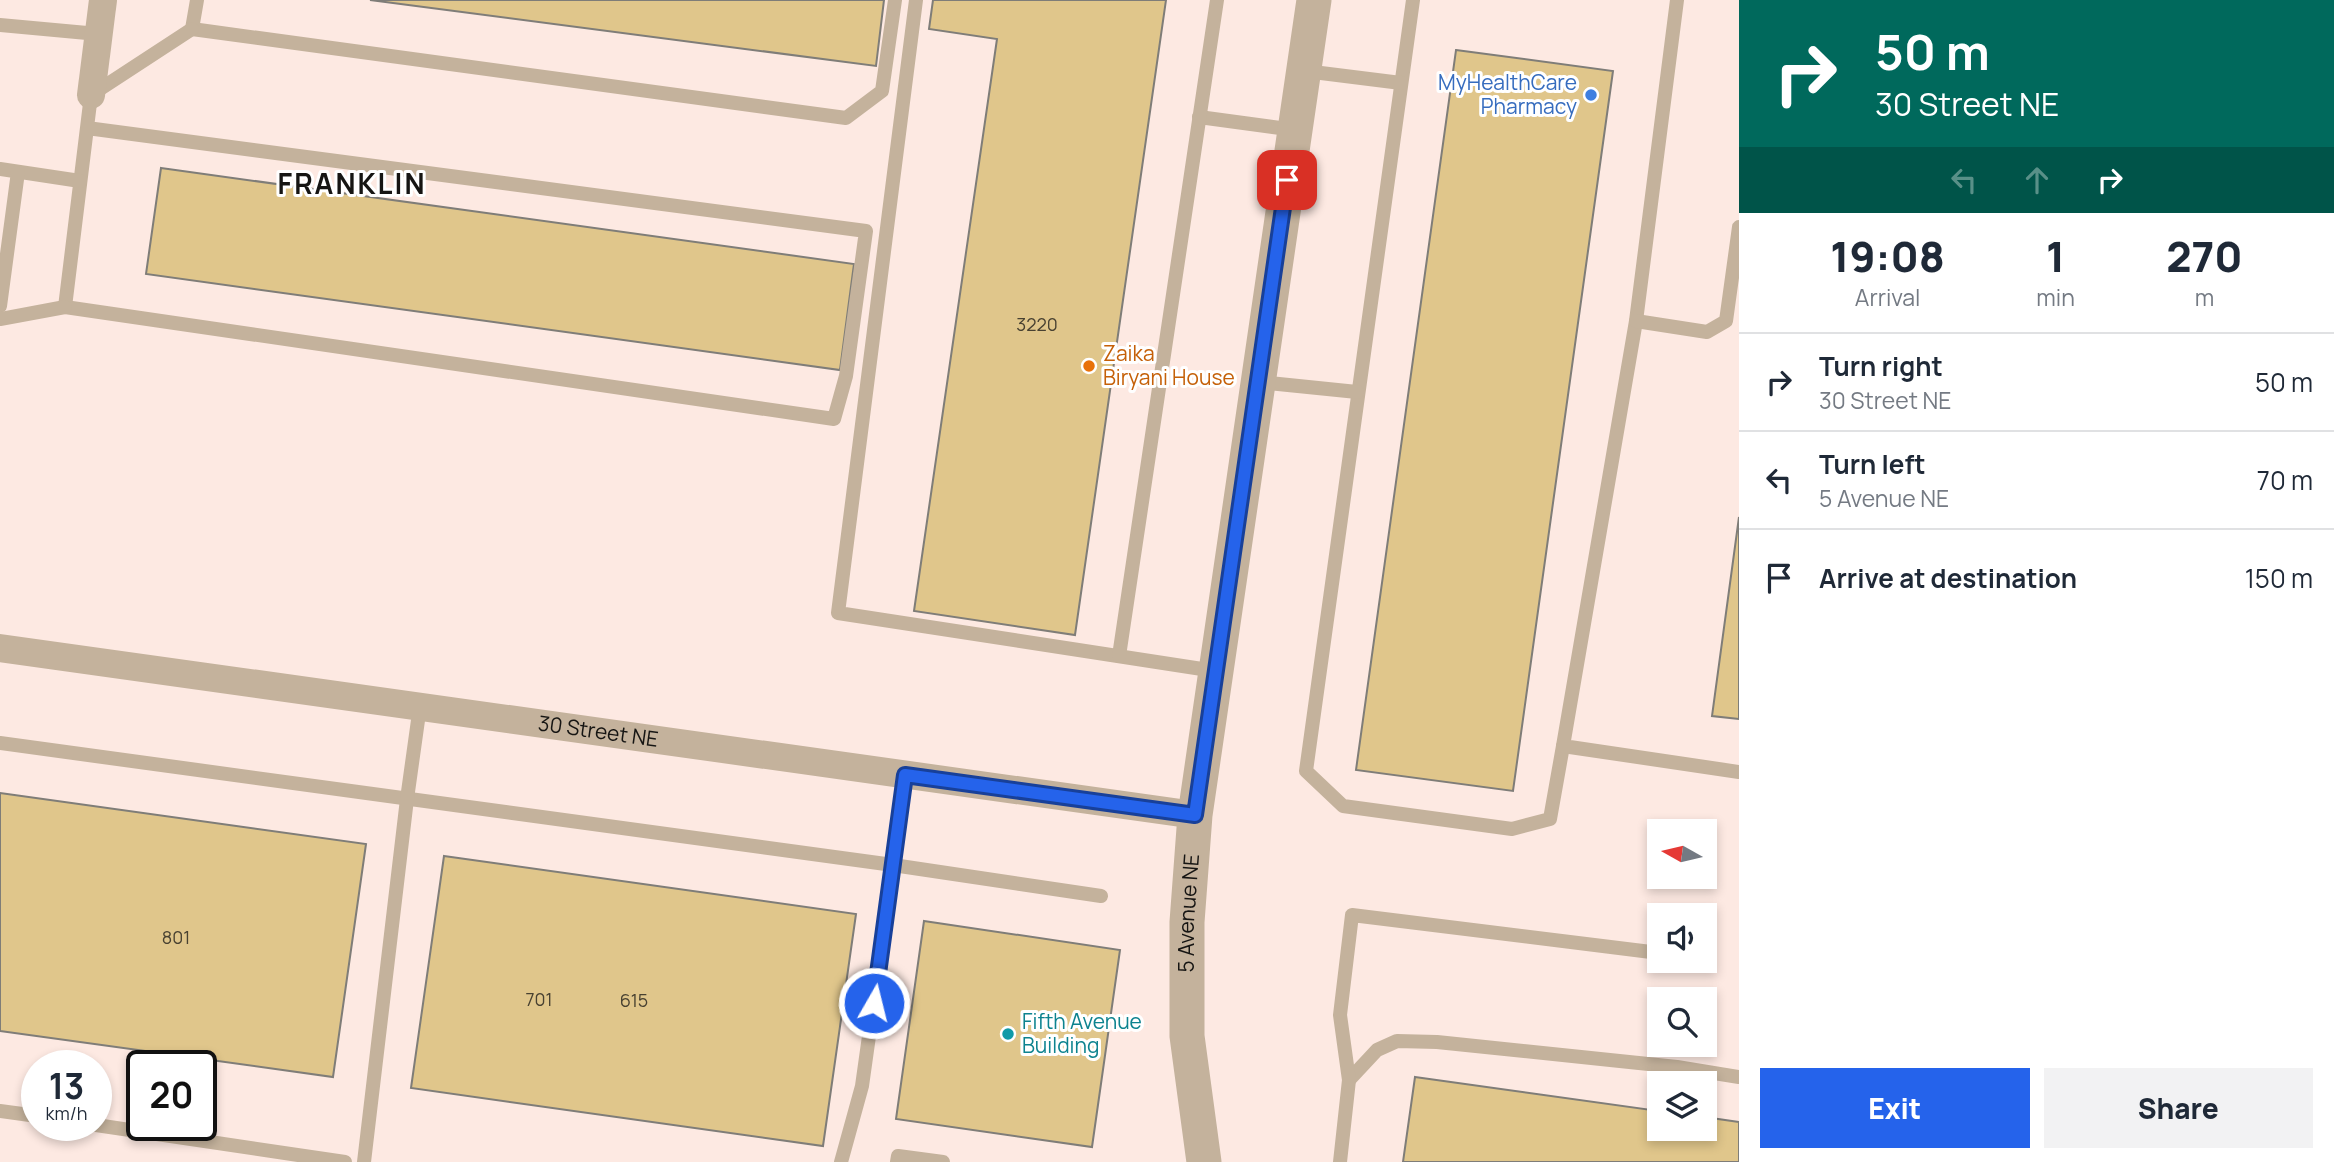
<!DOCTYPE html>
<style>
:root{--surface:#fff;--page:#f2f2f3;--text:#1f2937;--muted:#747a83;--line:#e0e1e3;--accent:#2563eb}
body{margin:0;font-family:Manrope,sans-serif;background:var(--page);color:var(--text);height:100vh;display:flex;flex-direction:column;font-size:26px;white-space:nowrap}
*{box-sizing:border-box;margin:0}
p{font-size:23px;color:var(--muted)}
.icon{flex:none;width:38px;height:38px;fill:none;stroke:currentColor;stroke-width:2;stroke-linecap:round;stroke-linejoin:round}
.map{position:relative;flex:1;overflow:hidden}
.details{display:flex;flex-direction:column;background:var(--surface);width:595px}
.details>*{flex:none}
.top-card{background:#00695c;color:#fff;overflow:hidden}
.needle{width:46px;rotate:278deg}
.fabs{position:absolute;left:1647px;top:819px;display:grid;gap:14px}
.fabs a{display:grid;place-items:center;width:70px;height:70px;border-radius:0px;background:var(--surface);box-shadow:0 4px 10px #0003;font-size:35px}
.speed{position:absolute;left:21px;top:1050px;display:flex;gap:14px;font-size:35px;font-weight:700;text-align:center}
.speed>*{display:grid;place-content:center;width:91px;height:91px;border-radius:50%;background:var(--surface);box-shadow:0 4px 10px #0003;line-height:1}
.speed small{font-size:18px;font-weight:400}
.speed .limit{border:4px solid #111;border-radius:10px;background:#fff;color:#111}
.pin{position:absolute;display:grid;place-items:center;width:60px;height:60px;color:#fff;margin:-30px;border-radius:14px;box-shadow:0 4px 10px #0006}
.me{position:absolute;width:77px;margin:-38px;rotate:8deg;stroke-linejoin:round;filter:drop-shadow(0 0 5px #0008)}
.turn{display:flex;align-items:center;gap:24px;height:147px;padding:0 21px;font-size:32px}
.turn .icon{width:91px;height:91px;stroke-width:2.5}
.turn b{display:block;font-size:49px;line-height:60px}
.lanes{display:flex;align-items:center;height:66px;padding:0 21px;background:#0003;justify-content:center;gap:35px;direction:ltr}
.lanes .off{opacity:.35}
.eta{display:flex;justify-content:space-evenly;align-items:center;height:119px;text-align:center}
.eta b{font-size:42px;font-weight:800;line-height:49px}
.button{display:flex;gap:14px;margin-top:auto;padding:14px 21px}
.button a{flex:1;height:80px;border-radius:0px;background:var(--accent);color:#fff;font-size:28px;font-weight:800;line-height:80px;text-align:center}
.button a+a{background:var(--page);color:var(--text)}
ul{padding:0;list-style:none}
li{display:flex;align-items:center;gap:21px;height:98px;padding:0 21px;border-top:2px solid var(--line)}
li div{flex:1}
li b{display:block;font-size:26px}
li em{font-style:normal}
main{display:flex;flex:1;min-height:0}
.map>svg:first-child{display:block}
.industrial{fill:#fde9e2;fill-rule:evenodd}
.building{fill:#e0c68b;stroke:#7f7d78;stroke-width:2}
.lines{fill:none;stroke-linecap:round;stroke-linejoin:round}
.service{stroke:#c4b29c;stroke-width:14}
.minor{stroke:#c4b29c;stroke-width:28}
.tertiary{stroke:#c4b29c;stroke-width:35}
.route-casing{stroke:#184099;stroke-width:18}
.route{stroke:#2563eb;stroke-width:12}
.shop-dot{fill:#3f7fe0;stroke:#fff;stroke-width:2.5}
.food-dot{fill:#e8710a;stroke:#fff;stroke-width:2.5}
.culture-dot{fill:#0f9aa8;stroke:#fff;stroke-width:2.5}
.labels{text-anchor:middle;stroke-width:6;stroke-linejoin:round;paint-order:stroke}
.number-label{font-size:18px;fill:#484131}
.shop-label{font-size:21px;fill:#366cbe;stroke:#fff;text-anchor:end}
.food-label{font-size:21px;fill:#c56008;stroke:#fff;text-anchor:start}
.street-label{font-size:21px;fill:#161513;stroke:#fff}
.culture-label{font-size:21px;fill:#0d838f;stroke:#fff;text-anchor:start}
.district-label{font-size:28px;font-weight:bold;letter-spacing:2px;fill:#161513;stroke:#fff}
</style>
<main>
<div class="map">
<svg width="1739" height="1162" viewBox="0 0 1739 1162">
<rect width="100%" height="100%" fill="#faf8f3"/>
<!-- industrial -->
<path class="industrial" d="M0 0H1739V1162H0ZM1659 831H1704V877H1659ZM1659 915H1704V961H1659ZM1659 999H1704V1045H1659ZM37 1066H96V1125H37ZM142 1066H201V1125H142ZM1659 1083H1704V1129H1659Z"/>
<!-- building -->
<g class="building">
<polygon points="370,0 884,0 876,66"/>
<polygon points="933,0 1166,0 1075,635 914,611 997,39 929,29"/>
<polygon points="1456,50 1613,71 1513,791 1356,770"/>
<polygon points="161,168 854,264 840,370 146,274"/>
<polygon points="1739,517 1739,719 1712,716"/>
<polygon points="0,793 366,844 333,1077 0,1031"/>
<polygon points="444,856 856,914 823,1146 411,1088"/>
<polygon points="924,921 1120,950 1092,1147 896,1119"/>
<polygon points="1415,1077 1659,1111 1659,1129 1704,1129 1704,1117 1739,1122 1739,1162 1403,1162"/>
</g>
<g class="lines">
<!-- service -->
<g class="service">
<polyline points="197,0 192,29 846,118 882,91 895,0"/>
<polyline points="916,0 838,613 1215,671"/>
<polyline points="1413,0 1306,771 1343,806 1512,829 1550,819 1563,746"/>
<polyline points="1677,0 1636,321 1563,746 1739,772"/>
<polyline points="0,25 98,34"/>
<polyline points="1305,71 1401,83"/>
<polyline points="1199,117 1295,130"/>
<path d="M87 128 866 231 846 376 834 419 65 307C73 237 82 166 91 95L192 29"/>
<polyline points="0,169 80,181"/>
<polyline points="0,306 18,172"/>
<polyline points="0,319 65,307"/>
<polyline points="1636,321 1707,332 1726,321 1739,227"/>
<polyline points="1259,382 1357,392"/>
<polyline points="1119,656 1217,0"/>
<polyline points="0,743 893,865 862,1086 841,1162"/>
<polyline points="905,775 893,865 1101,896"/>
<polyline points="1349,1080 1377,1050 1397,1041 1437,1042 1677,1067 1739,1077"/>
<polyline points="0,1111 37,1116"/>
<polyline points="96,1125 345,1162"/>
<polyline points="364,1162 407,799 420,706"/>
<polyline points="897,1162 898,1156 943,1162"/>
<polyline points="1340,1162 1349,1080 1340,1015 1352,915 1659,953"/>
</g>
<!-- minor -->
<g class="minor">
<polyline points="91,95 103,0"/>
<path id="s1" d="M0 648 1195 815"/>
</g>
<!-- tertiary -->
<path class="tertiary" id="s2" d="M1204 1162 1187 1036V922L1195 815 1314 0"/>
</g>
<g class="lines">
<defs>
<polyline id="route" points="874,1003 905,775 1195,815 1287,180"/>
</defs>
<!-- route casing -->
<use href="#route" class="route-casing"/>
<!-- route -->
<use href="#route" class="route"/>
</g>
<!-- markers -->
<circle class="shop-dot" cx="1591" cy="95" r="7"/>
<circle class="food-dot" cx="1089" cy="366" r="7"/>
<circle class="culture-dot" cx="1008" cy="1034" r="7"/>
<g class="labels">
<!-- number labels -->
<g class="number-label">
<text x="1037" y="331">3220</text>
<text x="176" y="944">801</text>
<text x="539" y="1006">701</text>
<text x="634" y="1007">615</text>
</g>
<!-- shop labels -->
<g class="shop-label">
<text x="1577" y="90">MyHealthCare<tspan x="1577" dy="24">Pharmacy</tspan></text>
</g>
<!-- food labels -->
<g class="food-label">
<text x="1103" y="361">Zaika<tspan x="1103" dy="24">Biryani House</tspan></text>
</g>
<!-- street labels -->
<g class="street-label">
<text dy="7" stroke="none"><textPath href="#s1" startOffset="604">30 Street NE</textPath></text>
<text dy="7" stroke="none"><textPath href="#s2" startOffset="250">5 Avenue NE</textPath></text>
</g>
<!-- culture labels -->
<g class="culture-label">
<text x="1022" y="1029">Fifth Avenue<tspan x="1022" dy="24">Building</tspan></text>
</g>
<!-- district labels -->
<g class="district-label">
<text x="352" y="194">FRANKLIN</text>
</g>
</g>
</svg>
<div class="fabs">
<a><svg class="needle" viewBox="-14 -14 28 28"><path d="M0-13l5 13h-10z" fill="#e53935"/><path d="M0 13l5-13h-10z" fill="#747a83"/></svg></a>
<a><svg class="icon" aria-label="sound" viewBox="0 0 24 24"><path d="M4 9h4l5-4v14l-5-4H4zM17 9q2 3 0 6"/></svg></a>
<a><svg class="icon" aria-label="search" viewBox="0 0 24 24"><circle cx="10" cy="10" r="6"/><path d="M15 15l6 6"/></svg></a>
<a><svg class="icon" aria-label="layers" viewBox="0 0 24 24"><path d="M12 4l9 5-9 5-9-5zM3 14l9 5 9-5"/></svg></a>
</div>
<div class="speed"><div>13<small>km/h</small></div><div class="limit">20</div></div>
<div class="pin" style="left:1287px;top:180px;background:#d93025"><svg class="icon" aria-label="arrive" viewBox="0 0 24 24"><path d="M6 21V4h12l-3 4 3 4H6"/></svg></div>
<svg class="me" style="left:874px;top:1003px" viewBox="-20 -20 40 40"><circle r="17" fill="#2563eb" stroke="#fff" stroke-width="3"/><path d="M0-11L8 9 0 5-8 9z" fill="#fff"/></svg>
</div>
<section class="details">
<div class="top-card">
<div class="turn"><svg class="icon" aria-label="right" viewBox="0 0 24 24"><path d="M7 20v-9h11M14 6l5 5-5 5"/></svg><div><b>50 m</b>30 Street NE</div></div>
<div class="lanes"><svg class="icon off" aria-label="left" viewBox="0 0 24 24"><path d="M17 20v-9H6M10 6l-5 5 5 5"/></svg><svg class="icon off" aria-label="ahead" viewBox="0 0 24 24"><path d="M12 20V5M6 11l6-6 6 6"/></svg><svg class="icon" aria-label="right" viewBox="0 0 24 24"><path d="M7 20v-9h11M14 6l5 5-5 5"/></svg></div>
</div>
<div class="eta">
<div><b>19:08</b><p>Arrival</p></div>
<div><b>1</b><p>min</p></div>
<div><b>270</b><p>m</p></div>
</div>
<ul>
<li><svg class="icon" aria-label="right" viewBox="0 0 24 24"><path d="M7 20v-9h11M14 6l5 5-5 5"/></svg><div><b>Turn right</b><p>30 Street NE</p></div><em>50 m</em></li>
<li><svg class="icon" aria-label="left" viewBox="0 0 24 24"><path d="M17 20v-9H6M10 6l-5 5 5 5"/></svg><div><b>Turn left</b><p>5 Avenue NE</p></div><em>70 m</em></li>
<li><svg class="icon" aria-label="arrive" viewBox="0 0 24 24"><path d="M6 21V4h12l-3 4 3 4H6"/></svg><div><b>Arrive at destination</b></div><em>150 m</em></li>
</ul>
<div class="button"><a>Exit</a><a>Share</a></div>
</section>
</main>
